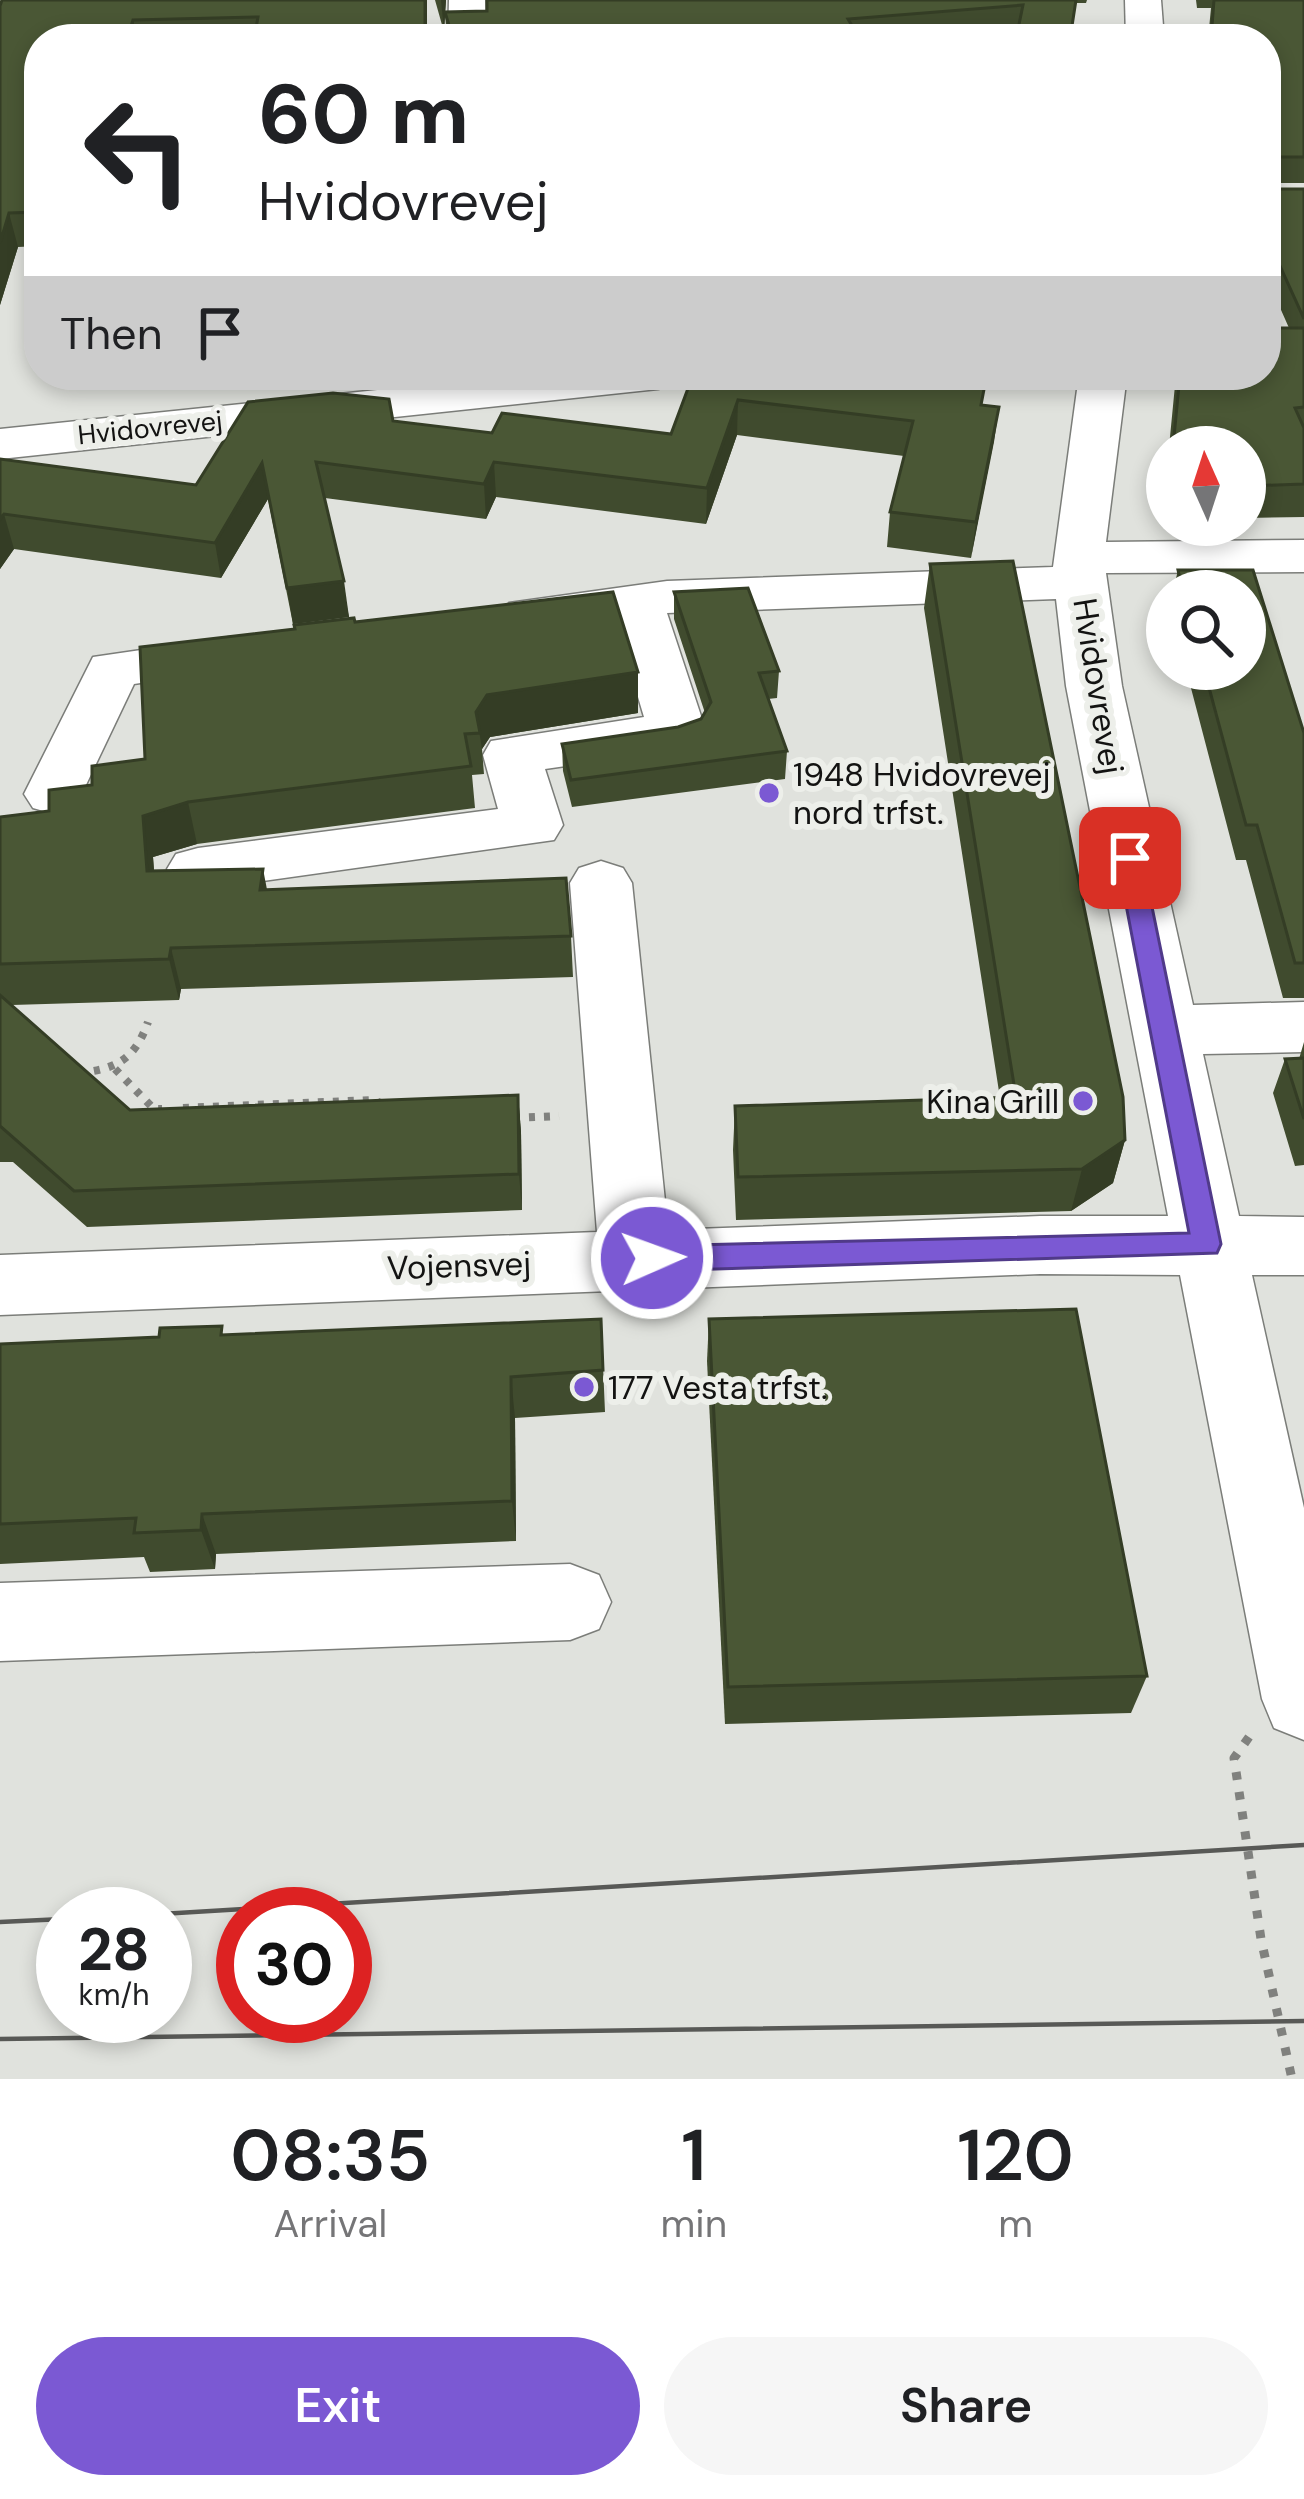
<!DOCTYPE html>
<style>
:root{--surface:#fff;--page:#f6f6f6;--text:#202124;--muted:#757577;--accent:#7b59d3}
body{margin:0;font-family:"DM Sans",sans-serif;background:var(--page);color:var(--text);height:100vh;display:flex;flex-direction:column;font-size:45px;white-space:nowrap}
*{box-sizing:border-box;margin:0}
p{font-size:39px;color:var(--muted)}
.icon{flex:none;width:66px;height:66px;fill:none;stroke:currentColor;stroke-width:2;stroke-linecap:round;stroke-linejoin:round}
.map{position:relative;height:2079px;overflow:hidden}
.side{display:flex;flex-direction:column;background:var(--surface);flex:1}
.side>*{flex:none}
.hud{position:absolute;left:24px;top:24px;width:1257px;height:366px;border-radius:48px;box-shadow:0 6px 18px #0003;background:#fff;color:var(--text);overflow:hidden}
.needle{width:78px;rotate:357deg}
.controls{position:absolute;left:1146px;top:426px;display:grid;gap:24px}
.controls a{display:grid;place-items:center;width:120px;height:120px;border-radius:50%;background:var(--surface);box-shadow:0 6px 18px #0003;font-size:60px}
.speed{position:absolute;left:36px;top:1887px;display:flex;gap:24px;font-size:60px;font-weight:700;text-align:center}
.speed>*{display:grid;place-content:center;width:156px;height:156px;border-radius:50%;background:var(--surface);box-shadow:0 6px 18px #0003;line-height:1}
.speed small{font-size:30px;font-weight:400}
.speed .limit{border:18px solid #d22;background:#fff;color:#111}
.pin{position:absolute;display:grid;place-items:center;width:102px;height:102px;color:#fff;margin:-51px;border-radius:24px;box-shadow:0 6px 18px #0006}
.me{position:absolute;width:132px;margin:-66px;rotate:88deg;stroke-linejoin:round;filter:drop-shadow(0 0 9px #0008)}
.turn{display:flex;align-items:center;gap:42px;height:252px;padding:0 36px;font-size:54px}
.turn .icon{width:156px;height:156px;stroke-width:2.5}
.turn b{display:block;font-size:84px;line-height:102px}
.then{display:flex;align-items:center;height:114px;padding:0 36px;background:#0003;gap:24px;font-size:45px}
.eta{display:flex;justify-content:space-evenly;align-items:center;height:204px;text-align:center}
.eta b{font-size:72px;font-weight:600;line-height:84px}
.primary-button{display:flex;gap:24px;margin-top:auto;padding:24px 36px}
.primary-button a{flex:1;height:138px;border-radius:72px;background:var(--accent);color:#fff;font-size:48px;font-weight:600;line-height:138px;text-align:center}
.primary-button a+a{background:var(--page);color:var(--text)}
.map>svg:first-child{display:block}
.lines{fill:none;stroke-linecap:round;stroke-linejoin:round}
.minor-casing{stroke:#7b7d79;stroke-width:3}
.path-far2{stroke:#80817e;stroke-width:4.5;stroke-dasharray:4.5 6;stroke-linecap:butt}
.path-far1{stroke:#80817e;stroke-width:8;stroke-dasharray:6 9;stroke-linecap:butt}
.path{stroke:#80817e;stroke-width:9;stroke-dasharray:8 12;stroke-linecap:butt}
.minor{fill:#fff;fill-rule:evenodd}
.tram{stroke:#585956;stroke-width:4.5}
.wall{fill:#404b2e}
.shaded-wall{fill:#343d25}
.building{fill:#4a5735;stroke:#343d25;stroke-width:3}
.route{fill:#7b59d3;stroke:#503a89;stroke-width:3}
.poi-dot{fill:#7b59d3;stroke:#edefea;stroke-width:4.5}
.labels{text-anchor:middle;stroke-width:12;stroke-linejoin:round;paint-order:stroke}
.far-street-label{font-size:27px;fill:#131312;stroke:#edefea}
.street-label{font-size:33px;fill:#131312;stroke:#edefea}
.poi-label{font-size:33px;fill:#131312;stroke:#edefea;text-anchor:start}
</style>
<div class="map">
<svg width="1304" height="2079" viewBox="0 0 1304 2079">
<rect width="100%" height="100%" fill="#e0e2dd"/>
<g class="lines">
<defs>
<g id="minor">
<polygon points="449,0 485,0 486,39 448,39"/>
<polygon points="1125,0 1161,0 1164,39 1126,39"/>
<polygon points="521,375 682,375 675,385 658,389 0,459 0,429"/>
<polygon points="1079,375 1127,375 1106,542 1304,540 1304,572 1106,573 1122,686 1193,1005 1304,1002 1304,1052 1203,1054 1239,1216 1304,1217 1304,1275 1252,1275 1304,1508 1304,1740 1274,1728 1262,1699 1180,1275 1040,1274 0,1315 0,1255 597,1232 570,883 579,868 601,861 623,868 632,883 668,1230 1040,1216 1168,1216 1066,686 1056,599 667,613 706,731 697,744 677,750 545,769 563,825 554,840 198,890 176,884 167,869 176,854 198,848 498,809 483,755 491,741 644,717 615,620 528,632 509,627 501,615 509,603 667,581 1053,567"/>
<polygon points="230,637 250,642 258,654 250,666 134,684 75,808 54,814 33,808 24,794 93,657"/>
<polygon points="570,1564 599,1575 611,1602 599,1629 570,1640 0,1661 0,1583"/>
</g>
</defs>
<!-- minor casing -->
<use href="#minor" class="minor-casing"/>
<!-- path-far2 -->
<polyline class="path-far2" points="1266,308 1304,307"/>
<!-- path-far1 -->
<g class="path-far1">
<polyline points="115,1069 154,1109 162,1109"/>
<path d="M79 1073C117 1069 135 1059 148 1022"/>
<polyline points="183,1108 373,1100 383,1104"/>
<polyline points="514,1118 559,1116"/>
</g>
<!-- path -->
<polyline class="path" points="1249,1737 1234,1758 1261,1939 1292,2079"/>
<!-- minor -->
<use href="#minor" class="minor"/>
<!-- tram -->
<g class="tram">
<polyline points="161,1914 1304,1845"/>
<polyline points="0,1922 63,1919"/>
<polyline points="0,2039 1304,2021"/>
</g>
</g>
<!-- wall -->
<g class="wall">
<polygon points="2,0 427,0 427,39 39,39 39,246 18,247 0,305 0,6"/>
<polygon points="435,0 446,0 445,12 487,11 487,0 1087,0 1086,3 1076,3 1017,36 983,39 447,39 445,14 444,32"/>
<polygon points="1196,0 1304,0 1304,183 1269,183 1269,189 1304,189 1304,517 1245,518 1245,447 1169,447 1176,375 1266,375 1289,328 1266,276 1266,39 1208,39 1211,8 1197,8"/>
<polygon points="693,375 954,380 982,405 999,407 971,558 887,547 890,512 904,456 737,435 706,524 496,497 486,519 325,498 349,617 293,624 268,499 221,578 14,549 0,569 5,460 196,485 393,421 492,433 671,434"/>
<polygon points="1167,467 1167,499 1164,497"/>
<polygon points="930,564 1125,1140 1113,1183 1071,1211 736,1220 733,1150 735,1106 1000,1098 924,608"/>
<polygon points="1178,570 1253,570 1304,733 1304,998 1283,998 1246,860 1236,860 1186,669 1245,669 1245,591 1173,591"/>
<polygon points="674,592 779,671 777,698 768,699 787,751 785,779 572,807 563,771 562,744 678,727 701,719 705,713 674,619"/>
<polygon points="355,622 638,713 490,737 482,749 484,774 472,775 475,808 197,844 153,857 154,871 267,890 571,936 573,977 181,989 179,1000 12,1005 130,1110 518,1095 521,1132 522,1210 87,1227 13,1162 0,1162 0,817 49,811 92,785 145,759"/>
<polygon points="1304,1042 1304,1165 1295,1166 1273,1093 1285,1059 1299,1059"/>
<polygon points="601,1319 605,1412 515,1418 516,1541 216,1554 215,1569 150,1572 144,1557 0,1564 0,1344"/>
<polygon points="709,1319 1147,1676 1131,1713 725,1724 707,1361"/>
</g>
<!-- shaded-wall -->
<g class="shaded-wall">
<rect x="425" y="0" width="2" height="39"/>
<polygon points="441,0 446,0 444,32"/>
<polygon points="133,20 137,39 127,39"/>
<polygon points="9,213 18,247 0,305 0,243"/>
<polygon points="738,400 737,435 706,524 707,488"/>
<polygon points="999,407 994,442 971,558 976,522"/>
<polygon points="494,462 496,497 486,519 484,484"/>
<polygon points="262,463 268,499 221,578 215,543"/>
<polygon points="4,514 14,549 0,569 0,519"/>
<polygon points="344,581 349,617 293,624 287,588"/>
<polygon points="638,672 638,713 490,737 482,749 476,712 487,695"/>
<polygon points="188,802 197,844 153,857 157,912 147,871 143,816"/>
<polygon points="263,869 271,910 260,890"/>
<polygon points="171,948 181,989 179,1000 169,959"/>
<polygon points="518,1095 521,1132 522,1210 519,1174"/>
<polygon points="1125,1140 1113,1183 1071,1211 1082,1169"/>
<polygon points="511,1377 515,1418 516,1541 512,1501"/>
<polygon points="202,1514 216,1554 215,1569 201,1530"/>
</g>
<!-- building -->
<g class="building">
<polygon points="2,0 425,0 425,39 254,39 258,17 133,20 127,39 39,39 39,212 9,213 0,243 0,6"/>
<polygon points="487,0 1076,0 1070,39 1016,39 1023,5 848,19 860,39 453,39 445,12 487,11"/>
<polygon points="1214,0 1304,0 1304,157 1269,157 1269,189 1304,189 1304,319 1266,235 1266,201 1269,201 1266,177 1266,39 1211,39"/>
<polygon points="1266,328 1304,328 1304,407 1295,408 1304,428 1304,484 1245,486 1245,447 1173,447 1180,375 1266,375"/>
<polygon points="693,375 952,375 954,380 985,384 981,405 999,407 976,522 890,512 913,421 738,400 707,488 494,462 484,484 316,462 344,581 287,588 262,463 215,543 4,514 0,519 0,459 196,485 248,402 333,393 389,399 393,421 492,433 502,413 671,434"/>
<polygon points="1013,561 1123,1097 1125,1140 1082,1169 738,1177 735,1106 1016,1097 930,564"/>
<polygon points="1178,570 1253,570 1304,733 1304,963 1295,963 1257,825 1246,825 1204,669 1245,669 1245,591 1183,591"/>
<polygon points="748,588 779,671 759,673 787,751 571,780 562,744 678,727 701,719 711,702 674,592"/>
<polygon points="613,592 638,672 487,695 476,712 480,733 465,734 471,766 188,802 143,816 147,871 263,869 260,890 566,878 571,936 171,948 169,959 0,964 0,817 49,811 49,790 92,785 92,766 145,759 140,647 295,629 294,625 354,618 355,622"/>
<polygon points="0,995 130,1110 518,1095 519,1174 74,1191 0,1126"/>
<polygon points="1304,1058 1304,1119 1285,1059"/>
<polygon points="1076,1309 1147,1676 728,1687 709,1319"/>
<polygon points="601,1319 603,1370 511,1377 512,1501 202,1514 201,1530 134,1533 136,1518 0,1524 0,1344 159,1337 160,1328 222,1326 221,1335"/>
</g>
<!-- route -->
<polygon class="route" points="1130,849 1142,858 1221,1244 1217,1253 652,1271 641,1267 637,1258 641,1249 652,1246 1189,1233 1117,858"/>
<!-- markers -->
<g class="poi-dot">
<circle cx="769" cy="793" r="12"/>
<circle cx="1083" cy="1101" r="12"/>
<circle cx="584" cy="1387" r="12"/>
</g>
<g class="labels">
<!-- far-street labels -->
<g class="far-street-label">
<text transform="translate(150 428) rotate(-6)" y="9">Hvidovrevej</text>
</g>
<!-- street labels -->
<g class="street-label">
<text transform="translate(1099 686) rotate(81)" y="12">Hvidovrevej</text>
<text transform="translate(459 1265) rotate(-2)" y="12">Vojensvej</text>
</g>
<!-- poi labels -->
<g class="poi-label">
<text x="793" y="786">1948 Hvidovrevej<tspan x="793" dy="38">nord trfst.</tspan></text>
<text x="1059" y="1113" text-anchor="end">Kina Grill</text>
<text x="608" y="1399">177 Vesta trfst.</text>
</g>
</g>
</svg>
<div class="controls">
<a><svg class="needle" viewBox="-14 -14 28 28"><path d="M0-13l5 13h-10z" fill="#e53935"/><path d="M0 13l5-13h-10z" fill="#757577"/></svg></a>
<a><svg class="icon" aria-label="search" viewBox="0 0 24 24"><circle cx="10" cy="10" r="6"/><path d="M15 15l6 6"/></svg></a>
</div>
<div class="speed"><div>28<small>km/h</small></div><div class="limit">30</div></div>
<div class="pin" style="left:1130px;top:858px;background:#d93025"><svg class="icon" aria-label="arrive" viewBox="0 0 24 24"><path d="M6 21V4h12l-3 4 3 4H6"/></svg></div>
<svg class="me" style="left:652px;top:1258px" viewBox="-20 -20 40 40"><circle r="17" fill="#7b59d3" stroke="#fff" stroke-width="3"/><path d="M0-11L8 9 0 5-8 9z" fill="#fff"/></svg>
<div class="hud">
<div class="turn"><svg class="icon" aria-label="left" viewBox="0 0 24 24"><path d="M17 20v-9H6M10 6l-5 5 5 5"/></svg><div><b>60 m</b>Hvidovrevej</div></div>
<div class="then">Then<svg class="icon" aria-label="arrive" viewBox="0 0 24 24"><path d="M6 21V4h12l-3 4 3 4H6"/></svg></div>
</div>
</div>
<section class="side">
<div class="eta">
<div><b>08:35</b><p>Arrival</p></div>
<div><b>1</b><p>min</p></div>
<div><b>120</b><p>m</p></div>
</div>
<div class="primary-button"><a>Exit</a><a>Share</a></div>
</section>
